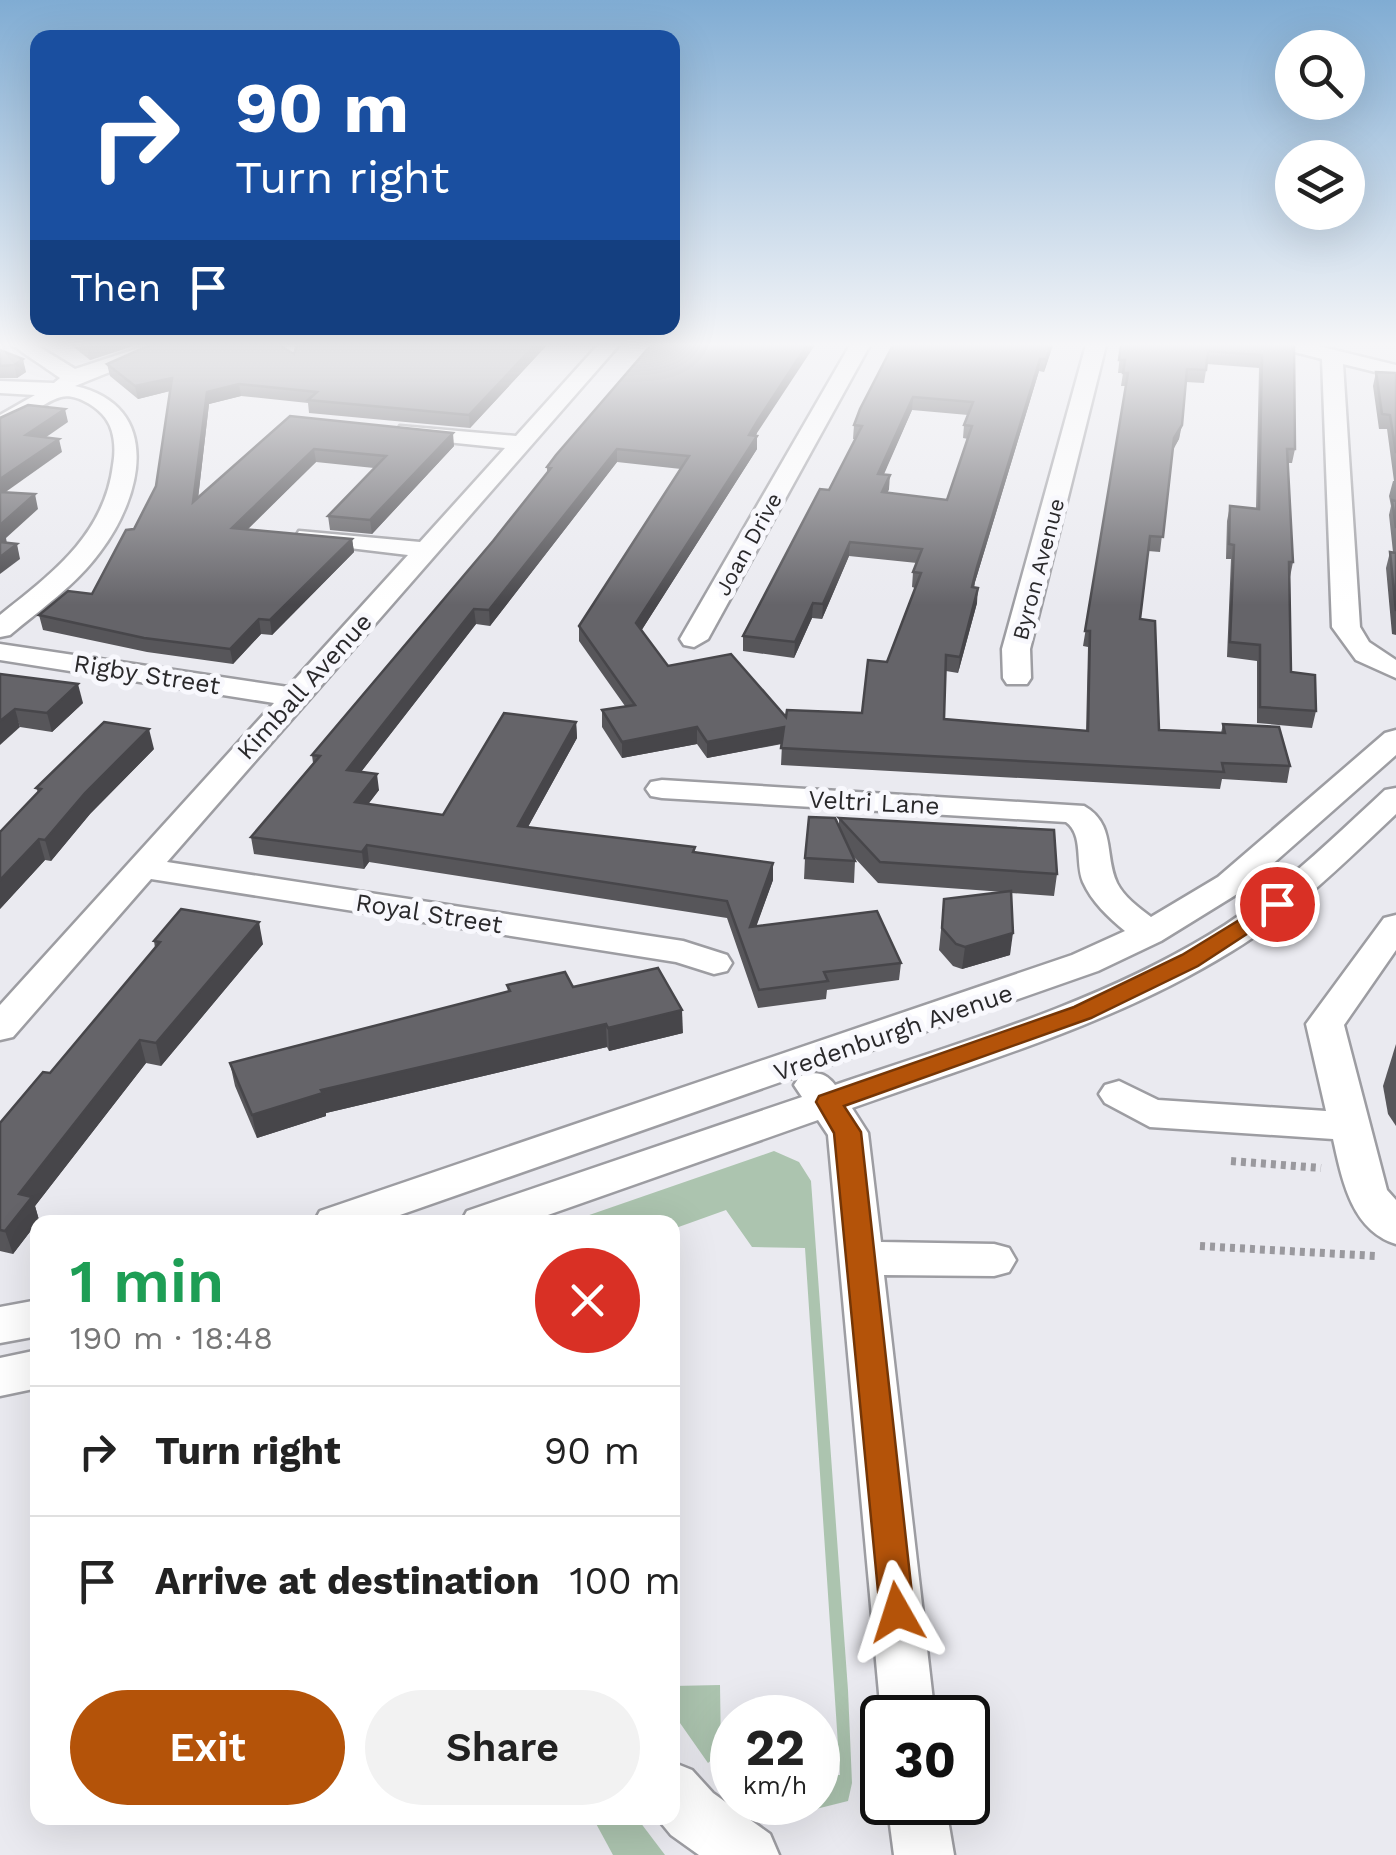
<!DOCTYPE html>
<meta charset="utf-8">
<style>
:root{--surface:#fff;--page:#f2f2f2;--text:#222;--muted:#767676;--line:#e0e0e0;--accent:#b45309}
body{margin:0;font-family:"Work Sans",sans-serif;background:var(--page);color:var(--text);height:100vh;display:flex;flex-direction:column;font-size:38px;white-space:nowrap}
*{box-sizing:border-box;margin:0}
p{font-size:32px;color:var(--muted)}
.icon{flex:none;width:55px;height:55px;fill:none;stroke:currentColor;stroke-width:2;stroke-linecap:round;stroke-linejoin:round}
.map{position:relative;flex:1;overflow:hidden}
.drawer{position:absolute;left:30px;top:1215px;width:650px;height:610px;display:flex;flex-direction:column;background:var(--surface);border-radius:20px;box-shadow:0 10px 40px #0002}
.drawer>*{flex:none}
.banner{position:absolute;left:30px;top:30px;width:650px;height:305px;border-radius:20px;box-shadow:0 10px 40px #0002;background:#1a4fa0;color:#fff;overflow:hidden}
.tools{position:absolute;left:1275px;top:30px;display:grid;gap:20px}
.tools a{display:grid;place-items:center;width:90px;height:90px;border-radius:50%;background:var(--surface);box-shadow:0 10px 40px #0002;font-size:50px}
.speed{position:absolute;left:710px;top:1695px;display:flex;gap:20px;font-size:50px;font-weight:700;text-align:center}
.speed>*{display:grid;place-content:center;width:130px;height:130px;border-radius:50%;background:var(--surface);box-shadow:0 10px 40px #0002;line-height:1}
.speed small{font-size:25px;font-weight:400}
.speed .limit{border:5px solid #111;border-radius:15px;background:#fff;color:#111}
.pin{position:absolute;display:grid;place-items:center;width:85px;height:85px;color:#fff;margin:-42px;border:5px solid #fff;border-radius:50%;box-shadow:0 2px 10px #0007}
.me{position:absolute;width:110px;margin:-55px;rotate:354deg;stroke-linejoin:round;filter:drop-shadow(0 0 8px #0008)}
.turn{display:flex;align-items:center;gap:35px;height:210px;padding:0 40px;font-size:45px}
.turn .icon{width:130px;height:130px;stroke-width:2.5}
.turn b{display:block;font-size:70px;line-height:85px}
.then{display:flex;align-items:center;height:95px;padding:0 40px;background:#0003;gap:20px;font-size:38px}
.round{display:grid;place-items:center;flex:none;width:105px;height:105px;border-radius:52px;background:var(--page)}
.head{display:flex;align-items:center;justify-content:space-between;height:170px;padding:0 40px}
h1{font-size:60px;font-weight:600;line-height:75px;color:#1e9e55}
.button{display:flex;gap:20px;margin-top:auto;padding:20px 40px}
.button a{flex:1;height:115px;border-radius:60px;background:var(--accent);color:#fff;font-size:40px;font-weight:600;line-height:115px;text-align:center}
.button a+a{background:var(--page);color:var(--text)}
ul{padding:0;list-style:none}
li{display:flex;align-items:center;gap:30px;height:130px;padding:0 40px;border-top:2px solid var(--line)}
li div{flex:1}
li b{display:block;font-size:38px}
li em{font-style:normal}
.map>svg:first-child{display:block}
.green{fill:#acc4af}
.lines{fill:none;stroke-linecap:round;stroke-linejoin:round}
.minor-casing{stroke:#9d9da2;stroke-width:5}
.path{stroke:#9a999e;stroke-width:8;stroke-dasharray:5 5;stroke-linecap:butt}
.minor{fill:#fff;fill-rule:evenodd}
.wall{fill:#57565a;fill-rule:evenodd}
.shaded-wall{fill:#47464a}
.building{fill:#656469;stroke:#47464a;stroke-width:2.5;fill-rule:evenodd}
.route{fill:#b45309;stroke:#753606;stroke-width:2.5}
.labels{text-anchor:middle;stroke-width:10;stroke-linejoin:round;paint-order:stroke}
.far-street-label{font-size:22px;fill:#2a292b;stroke:#f8f8fd}
.street-label{font-size:25px;fill:#2a292b;stroke:#f8f8fd}
</style>
<div class="map">
<svg width="1396" height="1855" viewBox="0 0 1396 1855">
<rect width="100%" height="100%" fill="#eaeaf0"/>
<!-- green -->
<g class="green">
<polygon points="774,1151 799,1162 811,1181 848,1690 852,1783 848,1801 812,1810 799,1803 818,1802 818,1775 840,1775 805,1248 752,1247 726,1210 673,1229 672,1222 569,1222"/>
<polygon points="673,1645 673,1686 720,1685 721,1752 708,1763 673,1713"/>
<polygon points="593,1818 637,1818 665,1855 613,1855"/>
</g>
<g class="lines">
<defs>
<g id="minor">
<path d="M12 345H36L75 369 148 345H177L75 386C164 406 142 497 100 552 76 585 41 609 10 635L0 637V615C51 574 104 536 113 465 116 449 115 427 102 414 94 405 74 393 61 397 39 403 23 425 0 431V415L35 395 0 393V381L54 383 60 378Z"/>
<polygon points="598,345 619,345 167,862 683,941 727,955 732,963 727,971 714,974 676,962 151,879 13,1037 0,1040 0,1005 274,703 0,660 0,644 288,687 408,555 308,543 296,536 299,531 420,542 505,448 408,438 397,431 400,426 516,436"/>
<polygon points="850,345 870,345 708,639 694,647 684,645 680,639"/>
<polygon points="1086,345 1106,345 1030,649 1031,678 1027,684 1007,684 1003,678 1002,649"/>
<polygon points="1280,345 1314,345 1396,365 1396,377 1343,364 1360,627 1369,642 1396,660 1396,678 1356,660 1332,627 1322,359 1283,349"/>
<path d="M1396 730V755L1242 891 1161 941 1098 971 380 1222H314L320 1211 1072 955 1125 931C1108 917 1092 902 1083 882 1075 863 1084 835 1066 822L662 798 651 796 646 789 651 782 662 780 1084 806C1116 824 1104 855 1117 883 1124 897 1138 907 1151 917L1218 877 1385 733Z"/>
<path d="M1396 788V814C1344 863 1293 914 1232 951 1114 1024 981 1062 852 1108L868 1133 881 1242 994 1244 1009 1248 1016 1260 1009 1272 994 1276 884 1275 935 1718H882V1726L828 1135 818 1120 528 1222H461L467 1211 802 1097 794 1085 800 1076C816 1071 825 1072 835 1085 962 1042 1093 1005 1209 935 1274 896 1329 842 1385 790Z"/>
<path d="M1396 915V950L1344 1025 1387 1190 1396 1200V1244C1351 1230 1342 1179 1333 1139L1150 1127 1105 1103 1099 1094 1105 1085 1119 1081 1158 1100 1326 1111 1306 1024 1384 918Z"/>
<polygon points="38,1300 38,1336 0,1343 0,1307"/>
<polygon points="38,1350 38,1388 0,1396 0,1358"/>
<polygon points="672,1762 692,1770 713,1793 770,1834 779,1855 699,1855 671,1835 657,1818 672,1818"/>
<polygon points="887,1802 945,1802 954,1855 894,1855"/>
</g>
</defs>
<!-- minor casing -->
<use href="#minor" class="minor-casing"/>
<!-- path -->
<g class="path">
<polyline points="1231,1161 1321,1168"/>
<polyline points="1200,1246 1376,1256"/>
</g>
<!-- minor -->
<use href="#minor" class="minor"/>
</g>
<!-- wall -->
<g class="wall">
<polygon points="71,345 136,345 90,360"/>
<polygon points="547,345 470,428 309,413 308,403 241,396 209,404 198,498 290,416 454,446 372,534 330,530 328,516 374,468 316,462 247,529 352,539 354,552 272,635 261,634 233,664 147,652 43,630 39,615 92,594 134,529 156,486 170,391 138,399 110,376 107,364 294,354"/>
<path d="M1053 345 1044 372 1039 371 975 582 974 587 977 603 958 673 946 671 944 719 1086 731 1088 647 1083 646 1126 386H1121L1123 373H1118L1121 345H1294L1295 449 1292 463H1288L1293 562 1290 577 1291 672 1316 711 1312 728 1257 723V661L1227 657 1231 559H1226L1227 521 1230 506 1256 509 1259 368 1207 364 1204 383 1186 382 1179 439 1172 450 1160 552 1148 551 1140 619 1159 730 1221 733 1223 724 1290 766 1287 783 1222 779 1220 789 781 765 782 744 707 758 697 744 622 758 602 727V710L625 706 579 641V626L681 469 617 462 490 626 476 624 361 772 379 790 368 804 443 815 576 722 577 738 528 827 773 863V880L756 926 901 963 899 980 827 990 826 999 758 1008 727 918 369 862 364 869 254 854 251 837 313 763 312 755 493 541 547 473V467L556 455 757 433 756 436 757 449 641 631 668 666 786 717 862 713 887 662 915 588 912 587 913 572 917 563 849 556 822 619 812 618 794 658 743 651V636L829 490 855 439H853L854 425 860 409ZM912 410 968 415 964 425 963 438 968 439 947 500 887 493 889 489 883 475Z"/>
<polygon points="0,350 26,372 17,378 0,378"/>
<polygon points="1376,372 1396,373 1396,635 1392,634 1386,568 1390,552 1393,552 1389,515 1391,506 1389,496 1393,481 1394,481 1387,429 1379,429 1373,386"/>
<polygon points="0,674 83,703 52,732 20,727"/>
<polygon points="154,749 90,814 51,861 45,860 0,909 38,792 36,788"/>
<polygon points="839,818 1057,874 1054,896 1011,893 1010,955 962,969 953,966 939,950 944,899 1004,892 878,883 853,856 855,861 854,883 804,879 805,858 839,826"/>
<polygon points="154,941 263,944 161,1066 146,1063 35,1206 39,1220 13,1254 0,1251 0,1123 50,1073 155,948"/>
<polygon points="507,985 573,987 683,1033 609,1051 607,1047 326,1113 326,1116 257,1138 235,1086 230,1063 508,992"/>
<polygon points="1396,1044 1396,1126 1388,1114 1383,1086"/>
</g>
<!-- shaded-wall -->
<g class="shaded-wall">
<polygon points="97,345 136,345 90,360 87,348"/>
<polygon points="535,345 547,345 470,428 469,415"/>
<polygon points="807,345 815,345 757,433 751,444 757,436 757,449 636,639 636,623 758,420"/>
<polygon points="1051,345 1053,345 1044,372 1046,359"/>
<polygon points="23,359 26,372 17,378 14,365"/>
<polygon points="1040,359 1039,371 975,582 971,602 977,567"/>
<polygon points="172,378 174,390 138,399 135,386"/>
<polygon points="239,384 241,396 209,404 196,516 193,502 207,392"/>
<polygon points="913,397 912,410 878,488 878,474"/>
<polygon points="65,409 68,422 29,449 26,435"/>
<polygon points="1182,425 1179,439 1172,452 1174,438"/>
<polygon points="453,433 454,446 372,534 370,520"/>
<polygon points="59,439 62,452 0,496 0,479"/>
<polygon points="314,449 316,462 235,542 232,528"/>
<polygon points="617,449 617,462 490,626 489,610"/>
<polygon points="890,475 889,489 882,506 882,492"/>
<polygon points="35,494 38,509 6,538 8,549 0,556 0,525"/>
<polygon points="352,539 354,552 272,635 270,620"/>
<polygon points="850,542 849,556 822,619 823,604"/>
<polygon points="17,544 20,559 0,574 0,557"/>
<polygon points="978,588 977,603 958,673 960,657"/>
<polygon points="813,603 812,618 794,658 795,642"/>
<polygon points="474,609 476,624 350,786 347,770"/>
<polygon points="259,619 261,634 233,664 230,649"/>
<polygon points="78,684 83,703 52,732 47,713"/>
<polygon points="15,709 20,727 0,745 0,721"/>
<polygon points="576,722 577,738 519,843 518,826"/>
<polygon points="697,727 697,744 622,758 622,742"/>
<polygon points="784,727 784,743 707,758 707,742"/>
<polygon points="149,729 154,749 90,814 51,861 45,840 85,793"/>
<polygon points="377,774 379,790 357,819 355,802"/>
<polygon points="39,839 45,860 0,909 0,880"/>
<polygon points="367,845 369,862 364,869 362,852"/>
<polygon points="773,863 773,880 750,944 750,927"/>
<polygon points="259,922 263,944 161,1066 156,1043"/>
<polygon points="1013,933 1010,955 962,969 965,947"/>
<polygon points="682,1010 683,1033 609,1051 608,1028"/>
<polygon points="606,1024 607,1047 326,1113 326,1116 257,1138 252,1115 321,1090"/>
<polygon points="140,1040 146,1063 35,1206 39,1220 13,1254 5,1231 19,1194"/>
</g>
<!-- building -->
<g class="building">
<polygon points="150,345 279,345 294,354 297,345 535,345 469,415 308,400 317,392 239,384 207,392 193,502 290,416 453,433 370,520 328,516 386,456 314,449 232,528 352,539 270,620 259,619 230,649 144,638 39,615 68,591 92,594 126,530 134,529 156,486 172,378 135,386 107,364"/>
<path d="M651 345H807L758 420 749 435 757 436 636 623 668 666 731 654 786 717 787 710 862 713 868 660 887 662 921 573 913 572 922 549 850 542 823 604 813 603 795 642 743 636 820 489 829 490 862 426 854 425 860 409 893 345H1051L1046 359H1040L977 567 972 587 978 588 960 657 946 655 944 719 1088 731 1090 631H1085L1128 373H1123L1125 360H1119L1121 345H1294L1295 449H1287L1293 562H1289L1291 672 1315 675 1316 711 1260 707V645L1230 642 1234 545 1229 544 1230 506 1259 509 1262 355 1208 351 1206 370 1187 369 1182 425 1174 438 1163 537 1150 536 1140 619 1155 621 1159 730 1225 733 1223 724 1279 727 1290 766 1222 763 1224 772 781 748 784 727 707 742 697 727 622 742 602 710 635 705 579 626 689 456 617 449 489 610 474 609 347 770 377 774 355 802 443 815 504 713 576 722 518 826 695 847 693 852 773 863 750 927 877 911 901 963 824 972 828 981 759 990 727 901 367 845 362 852 251 837 320 756 312 755 493 541 551 468 547 467 556 455ZM913 397 973 402 964 425 972 426 947 500 882 492 890 475 878 474Z"/>
<polygon points="0,350 23,359 14,365 0,366"/>
<polygon points="1376,372 1396,373 1396,453 1390,415 1382,414"/>
<polygon points="28,405 65,409 26,435 59,439 0,479 0,418"/>
<polygon points="0,492 35,494 0,525"/>
<polygon points="1392,500 1396,501 1396,528"/>
<polygon points="0,542 17,544 0,557"/>
<polygon points="1390,552 1396,553 1396,611"/>
<polygon points="0,674 78,684 47,713 15,709 0,721"/>
<polygon points="104,722 149,729 85,793 45,840 39,839 0,880 0,832 41,789 36,788"/>
<polygon points="809,817 835,818 855,861 805,858"/>
<polygon points="839,818 1054,830 1057,874 880,862"/>
<polygon points="1011,891 1013,933 965,947 956,944 942,928 944,899"/>
<polygon points="181,909 259,922 156,1043 140,1040 19,1194 32,1197 5,1231 0,1230 0,1123 43,1072 50,1073 160,942 154,941"/>
<polygon points="658,968 682,1010 608,1028 606,1024 321,1090 323,1093 252,1115 230,1063 510,991 507,985 565,972 573,987"/>
</g>
<!-- sky -->
<linearGradient id="sky" x2="0" y2="1"><stop stop-color="#80acd3"/><stop offset="0.57" stop-color="#f6f6f8"/><stop offset="1" stop-color="#f6f6f8" stop-opacity="0"/></linearGradient>
<rect width="1396" height="605" fill="url(#sky)"/>
<!-- route -->
<polygon class="route" points="1277,897 1288,904 1285,909 1198,966 1091,1018 844,1106 861,1132 914,1612 909,1623 897,1628 885,1623 880,1612 834,1133 816,1102 819,1096 1074,1007 1182,955"/>
<g class="labels">
<!-- far-street labels -->
<g class="far-street-label">
<text transform="translate(748 544) rotate(-61)" y="8">Joan Drive</text>
<text transform="translate(1038 569) rotate(-75)" y="8">Byron Avenue</text>
</g>
<!-- street labels -->
<g class="street-label">
<text transform="translate(147 674) rotate(9)" y="9">Rigby Street</text>
<text transform="translate(304 686) rotate(-48)" y="9">Kimball Avenue</text>
<text transform="translate(874 802) rotate(3)" y="9">Veltri Lane</text>
<text transform="translate(429 913) rotate(9)" y="9">Royal Street</text>
<text transform="translate(893 1032) rotate(-19)" y="9">Vredenburgh Avenue</text>
</g>
</g>
</svg>
<div class="tools">
<a><svg class="icon" aria-label="search" viewBox="0 0 24 24"><circle cx="10" cy="10" r="6"/><path d="M15 15l6 6"/></svg></a>
<a><svg class="icon" aria-label="layers" viewBox="0 0 24 24"><path d="M12 4l9 5-9 5-9-5zM3 14l9 5 9-5"/></svg></a>
</div>
<div class="speed"><div>22<small>km/h</small></div><div class="limit">30</div></div>
<div class="pin" style="left:1277px;top:904px;background:#d93025"><svg class="icon" aria-label="arrive" viewBox="0 0 24 24"><path d="M6 21V4h12l-3 4 3 4H6"/></svg></div>
<svg class="me" style="left:897px;top:1612px" viewBox="-20 -20 40 40"><path d="M0-17L14 15 0 8-14 15z" fill="#b45309" stroke="#fff" stroke-width="4"/></svg>
<div class="banner">
<div class="turn"><svg class="icon" aria-label="right" viewBox="0 0 24 24"><path d="M7 20v-9h11M14 6l5 5-5 5"/></svg><div><b>90 m</b>Turn right</div></div>
<div class="then">Then<svg class="icon" aria-label="arrive" viewBox="0 0 24 24"><path d="M6 21V4h12l-3 4 3 4H6"/></svg></div>
</div>
<section class="drawer">
<div class="head"><div><h1>1 min</h1><p>190 m · 18:48</p></div><a class="round" style="background:#d93025;color:#fff"><svg class="icon" aria-label="close" viewBox="0 0 24 24"><path d="M6 6l12 12M18 6L6 18"/></svg></a></div>
<ul>
<li><svg class="icon" aria-label="right" viewBox="0 0 24 24"><path d="M7 20v-9h11M14 6l5 5-5 5"/></svg><div><b>Turn right</b></div><em>90 m</em></li>
<li><svg class="icon" aria-label="arrive" viewBox="0 0 24 24"><path d="M6 21V4h12l-3 4 3 4H6"/></svg><div><b>Arrive at destination</b></div><em>100 m</em></li>
</ul>
<div class="button"><a>Exit</a><a>Share</a></div>
</section>
</div>
